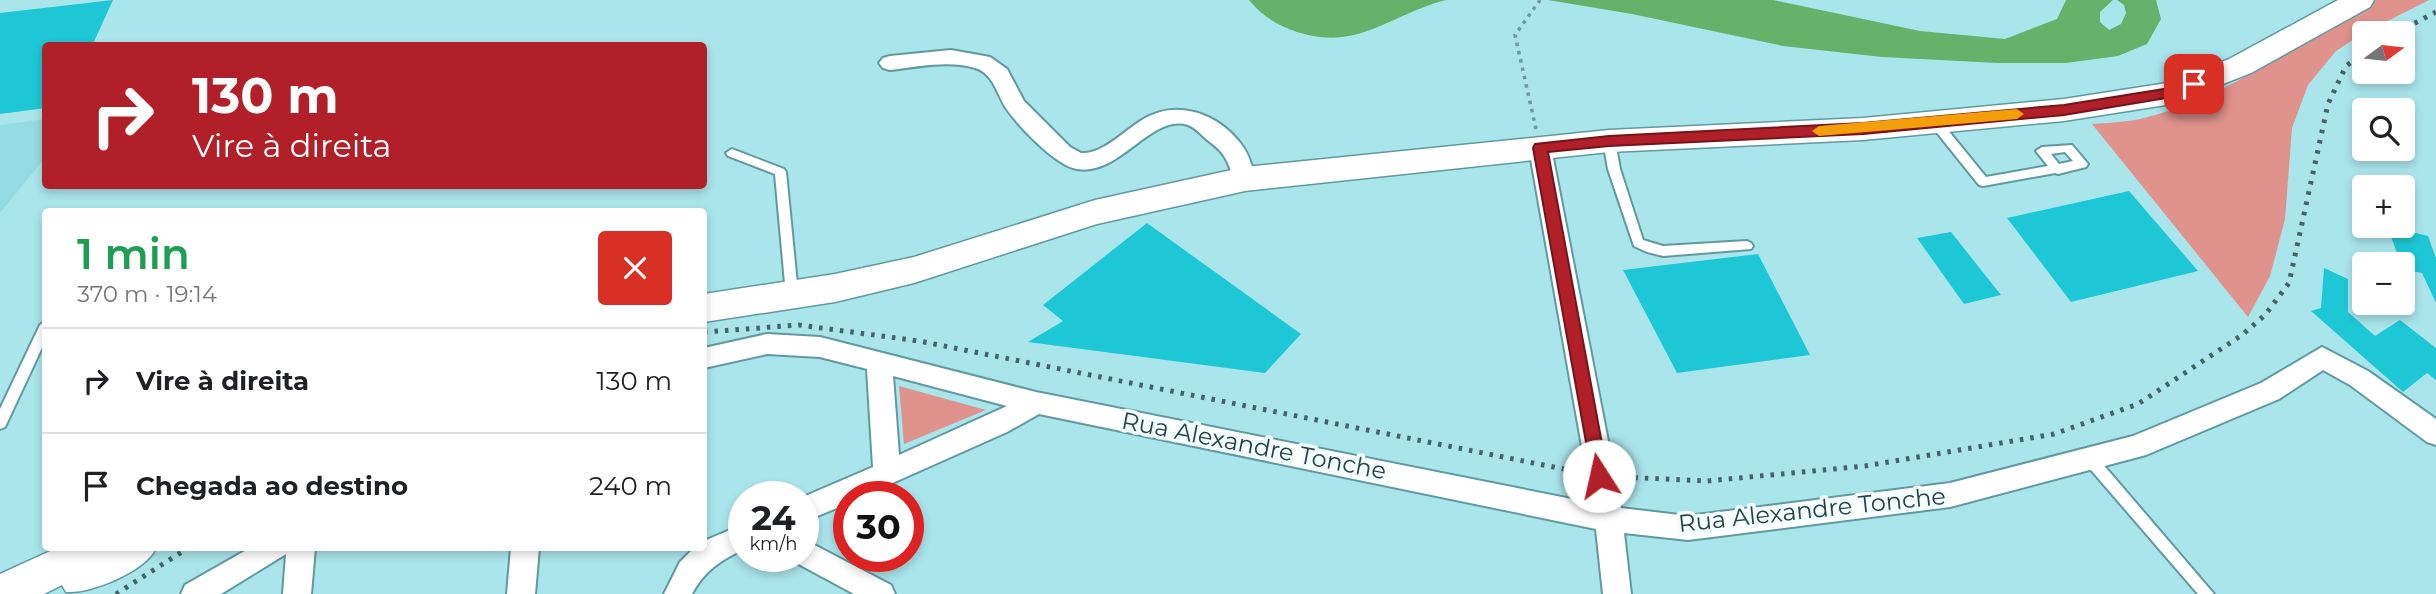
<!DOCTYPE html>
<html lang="pt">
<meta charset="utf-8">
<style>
:root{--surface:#fff;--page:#f2f2f2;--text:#202124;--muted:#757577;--line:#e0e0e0}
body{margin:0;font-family:Montserrat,sans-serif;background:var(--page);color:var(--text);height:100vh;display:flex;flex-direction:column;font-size:26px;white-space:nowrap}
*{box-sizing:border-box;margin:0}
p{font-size:23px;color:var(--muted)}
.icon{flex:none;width:38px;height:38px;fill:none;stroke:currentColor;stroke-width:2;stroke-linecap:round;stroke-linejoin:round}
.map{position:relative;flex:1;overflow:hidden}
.details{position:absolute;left:42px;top:208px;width:665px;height:343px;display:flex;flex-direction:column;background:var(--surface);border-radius:7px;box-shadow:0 4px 10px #0003}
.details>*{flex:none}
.hud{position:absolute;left:42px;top:42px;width:665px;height:147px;border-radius:7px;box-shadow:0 4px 10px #0003;background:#b12028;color:#fff;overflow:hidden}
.needle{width:46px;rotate:75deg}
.controls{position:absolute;left:2352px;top:21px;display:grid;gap:14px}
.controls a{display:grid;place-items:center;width:63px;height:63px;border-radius:7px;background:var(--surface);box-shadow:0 4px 10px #0003;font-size:35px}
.speed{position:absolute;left:728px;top:481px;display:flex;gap:14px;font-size:35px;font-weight:700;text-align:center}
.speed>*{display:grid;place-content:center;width:91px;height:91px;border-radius:50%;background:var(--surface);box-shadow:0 4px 10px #0003;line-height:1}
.speed small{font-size:18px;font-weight:400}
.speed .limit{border:10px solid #d22;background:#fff;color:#111}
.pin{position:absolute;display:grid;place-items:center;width:60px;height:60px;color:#fff;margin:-30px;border-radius:14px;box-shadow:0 4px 10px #0006}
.me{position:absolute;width:77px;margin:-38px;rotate:350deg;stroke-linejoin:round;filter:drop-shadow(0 0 5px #0008)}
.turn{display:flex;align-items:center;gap:24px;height:147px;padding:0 35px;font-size:32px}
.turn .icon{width:91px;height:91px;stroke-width:2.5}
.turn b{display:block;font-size:49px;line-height:60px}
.round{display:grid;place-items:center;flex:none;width:74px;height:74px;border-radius:7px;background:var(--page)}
.headline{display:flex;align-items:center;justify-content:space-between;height:119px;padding:0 35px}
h1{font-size:42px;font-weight:600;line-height:52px;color:#1e9e55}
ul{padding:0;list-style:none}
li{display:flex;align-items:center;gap:21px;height:105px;padding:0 35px;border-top:2px solid var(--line)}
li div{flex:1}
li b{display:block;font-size:26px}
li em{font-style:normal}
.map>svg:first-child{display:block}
.built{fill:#95dbe3}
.green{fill:#df938c}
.water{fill:#68b16a}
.building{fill:#1ec7d6}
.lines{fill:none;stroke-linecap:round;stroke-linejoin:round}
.lane-casing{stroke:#609aa0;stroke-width:4}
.street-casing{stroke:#609aa0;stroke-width:4}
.secondary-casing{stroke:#609aa0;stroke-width:3}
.path{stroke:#6e999e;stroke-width:3.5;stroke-dasharray:3.5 5;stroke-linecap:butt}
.lane{fill:#fff;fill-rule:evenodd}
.street{fill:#fff;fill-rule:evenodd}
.secondary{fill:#fff;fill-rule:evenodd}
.rail{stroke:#446367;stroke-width:5;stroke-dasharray:3.5 7;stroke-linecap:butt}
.route{fill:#b12028;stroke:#73151a;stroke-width:2}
.slow{fill:#f59e0b}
.labels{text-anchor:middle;stroke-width:7;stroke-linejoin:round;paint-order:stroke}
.street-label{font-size:24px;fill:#294144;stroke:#f1fdfe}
</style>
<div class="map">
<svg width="2436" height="594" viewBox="0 0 2436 594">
<rect width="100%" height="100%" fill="#aae5ec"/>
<!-- built -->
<polygon class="built" points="45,119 45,158 0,213 0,125"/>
<!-- green -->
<g class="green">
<path d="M2373 0H2429L2364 33 2336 51 2308 85 2292 128 2285 219 2270 276 2248 317 2092 124C2108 123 2125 122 2140 119 2225 99 2299 43 2373 0Z"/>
<polygon points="899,386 986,410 904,444"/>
</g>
<!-- water -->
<g class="water">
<path d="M1249 0H1446C1391 14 1357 52 1297 32 1277 25 1262 16 1249 0Z"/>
<polygon points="1548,0 1773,0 1920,31 2005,39 2057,19 2066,0 2113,0 2100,12 2100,22 2109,30 2121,24 2126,13 2124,5 2117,0 2156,0 2161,19 2147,44 2118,56 2066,63 1997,63 1882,57 1783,46 1632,14"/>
</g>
<!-- building -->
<g class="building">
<polygon points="113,0 92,46 46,46 46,108 0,114 0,13"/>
<polygon points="2129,191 2198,271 2071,302 2007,218"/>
<polygon points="1147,223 1301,334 1265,373 1028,342 1063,321 1043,305"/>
<polygon points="2387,226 2428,236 2436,258 2436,303 2422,273 2403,269"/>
<polygon points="1951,232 2001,295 1964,304 1917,238"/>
<polygon points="1758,254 1810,355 1677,373 1623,270"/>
<polygon points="2324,268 2348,279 2348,312 2375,336 2400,320 2436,348 2436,380 2427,373 2403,392 2311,311 2321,308"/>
</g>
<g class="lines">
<defs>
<g id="lane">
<path d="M1934 117 1938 118 1986 177 2048 166 2036 151 2042 147 2072 145 2088 164 2086 167 2058 174 2055 173 1983 186 1979 185 1930 124 1929 121 1930 118ZM2065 152 2073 161 2059 164 2051 154Z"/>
<polygon points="1609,137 1615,141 1620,169 1643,240 1663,246 1747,241 1751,243 1753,246 1751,249 1663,256 1647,252 1634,246 1608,169 1603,141"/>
<polygon points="732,149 784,169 786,172 798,294 796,297 788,297 786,294 775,174 728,156 726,153"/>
<polygon points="46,320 46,339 5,427 0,429 0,409 40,325"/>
<polygon points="2090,453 2095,455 2214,594 2198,594 2085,463 2083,459 2085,455"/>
</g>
<g id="street">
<path d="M951 50 990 57 1007 69 1024 101 1070 147 1081 153C1102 155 1125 130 1142 120 1177 98 1218 114 1241 144 1249 153 1252 168 1256 179L1253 185 1245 187 1237 185C1232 176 1230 165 1224 156 1220 149 1211 143 1205 138 1200 133 1194 127 1188 125 1150 113 1117 181 1073 168 1053 162 1018 126 1006 108 997 94 993 73 975 68 948 60 917 67 890 70L883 68 879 63 883 58 890 56Z"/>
<path d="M1540 140 1548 142 1551 148 1621 508 1688 516 1950 483 2133 436 2261 383 2322 347 2368 371 2436 419V445L2427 442 2350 385 2323 370 2279 399 2146 455 1950 507 1688 540 1624 533 1631 594H1603L1596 529 1039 414 1007 432 861 497H849V503L803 522V497L873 467 867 369 820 357 767 354 704 368V348L767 334 820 337 1036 392 1592 503 1529 148 1532 142ZM893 376 1007 406 899 455Z"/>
<path d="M744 524V549C721 560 704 571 692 594H664L680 562 694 548H704V541Z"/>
<polygon points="803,539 891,585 895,594 854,594 793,561 791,556 803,556"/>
<polygon points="250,548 315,548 311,594 283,594 286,554 221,594 181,594 185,585"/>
<polygon points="511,548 539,548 535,594 507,594"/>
</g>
<g id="secondary">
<polygon points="2338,0 2374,0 2370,7 2251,73 2172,104 2064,121 1863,140 1609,152 1245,191 1097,224 914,283 835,302 704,322 704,294 835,274 914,257 1095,200 1245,167 1609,130 1863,118 2064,99 2167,83 2229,59"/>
<path d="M57 548H156C146 571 91 594 66 592L62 585 44 594H0V574Z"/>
</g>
</defs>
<!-- lane casing -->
<use href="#lane" class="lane-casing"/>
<!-- street casing -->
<use href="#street" class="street-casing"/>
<!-- secondary casing -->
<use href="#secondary" class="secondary-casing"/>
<!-- path -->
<polyline class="path" points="1536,129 1515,35 1540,0"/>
<!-- lane -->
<use href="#lane" class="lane"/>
<!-- street -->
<use href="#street" class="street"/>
<!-- secondary -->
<use href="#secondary" class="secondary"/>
<!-- rail -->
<g class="rail">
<polyline points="2396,33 2436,12"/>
<polyline points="704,332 799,325 919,341 1599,476 1707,481 1865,466 2054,434 2138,404 2242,335 2265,315 2289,283 2328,104 2346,66 2364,53"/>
<polyline points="116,594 188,548"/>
</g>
</g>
<!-- route -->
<polygon class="route" points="2194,79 2199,80 2199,87 2172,97 2064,115 1863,134 1609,146 1548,152 1608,476 1605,481 1599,483 1593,481 1533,148 1535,144 1609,136 1863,123 2064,105 2170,88"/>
<!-- slow -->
<polygon class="slow" points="2017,109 2024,114 2017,119 1819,136 1812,131 1819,126"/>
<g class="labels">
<!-- street labels -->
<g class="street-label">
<text transform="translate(1254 446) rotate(11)" y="8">Rua Alexandre Tonche</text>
<text transform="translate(1812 510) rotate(-6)" y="8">Rua Alexandre Tonche</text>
</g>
</g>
</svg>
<div class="controls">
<a><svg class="needle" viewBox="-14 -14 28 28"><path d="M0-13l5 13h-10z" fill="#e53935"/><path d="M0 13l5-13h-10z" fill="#757577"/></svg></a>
<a><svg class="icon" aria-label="search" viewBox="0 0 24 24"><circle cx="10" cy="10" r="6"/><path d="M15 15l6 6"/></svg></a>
<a>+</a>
<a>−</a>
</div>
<div class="speed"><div>24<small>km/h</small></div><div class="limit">30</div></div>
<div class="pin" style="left:2194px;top:84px;background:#d93025"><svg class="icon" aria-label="arrive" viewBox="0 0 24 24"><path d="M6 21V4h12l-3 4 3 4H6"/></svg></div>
<svg class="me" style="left:1599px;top:476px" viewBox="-20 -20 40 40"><circle r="19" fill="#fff"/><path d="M0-13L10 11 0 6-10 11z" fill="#b12028"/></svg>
<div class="hud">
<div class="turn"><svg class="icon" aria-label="right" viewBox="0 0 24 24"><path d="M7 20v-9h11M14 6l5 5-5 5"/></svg><div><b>130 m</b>Vire à direita</div></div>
</div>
<section class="details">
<div class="headline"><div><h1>1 min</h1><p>370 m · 19:14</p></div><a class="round" style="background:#d93025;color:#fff"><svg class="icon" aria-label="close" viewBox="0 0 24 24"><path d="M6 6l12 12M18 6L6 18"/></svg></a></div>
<ul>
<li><svg class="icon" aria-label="right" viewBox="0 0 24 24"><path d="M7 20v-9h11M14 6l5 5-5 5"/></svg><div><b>Vire à direita</b></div><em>130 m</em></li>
<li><svg class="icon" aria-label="arrive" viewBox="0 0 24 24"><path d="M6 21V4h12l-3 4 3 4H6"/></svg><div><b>Chegada ao destino</b></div><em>240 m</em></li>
</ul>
</section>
</div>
